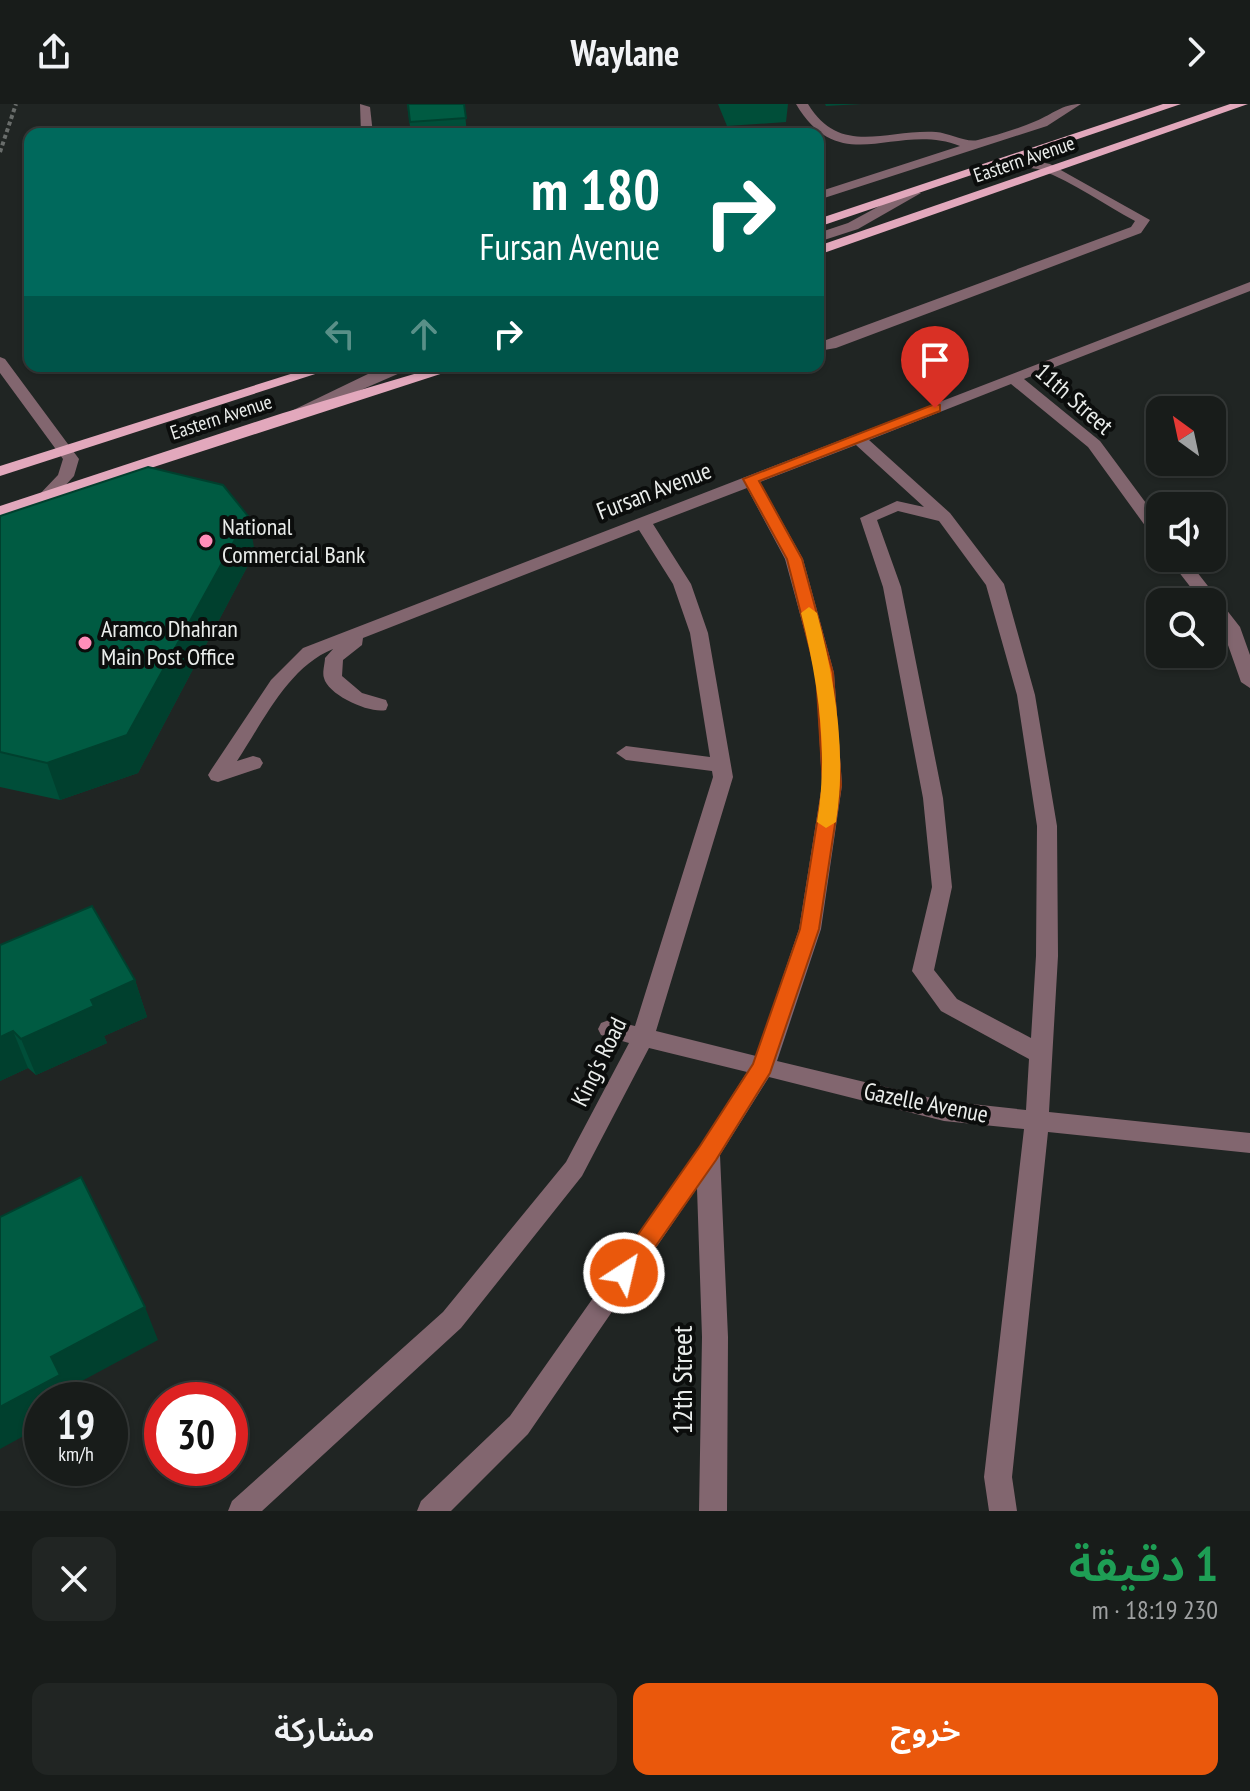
<!DOCTYPE html>
<html lang="ar">
<meta charset="utf-8">
<style>
:root{--surface:#181c1a;--page:#212523;--text:#f1f3f6;--muted:#9fa1a2;--line:#363a39;--accent:#ea580c}
body{margin:0;font-family:"PT Sans Narrow","Noto Sans Arabic",sans-serif;background:var(--page);color:var(--text);direction:rtl;height:100vh;display:flex;flex-direction:column;font-size:30px;white-space:nowrap}
*{box-sizing:border-box;margin:0}
p{font-size:26px;color:var(--muted)}
.icon{flex:none;width:44px;height:44px;fill:none;stroke:currentColor;stroke-width:2;stroke-linecap:round;stroke-linejoin:round}
.map{position:relative;height:1407px;overflow:hidden;direction:ltr}
.drawer{display:flex;flex-direction:column;background:var(--surface);flex:1}
.drawer>*{flex:none}
.hud{position:absolute;left:24px;top:24px;width:800px;height:244px;border-radius:16px;box-shadow:0 2px 6px #0004,0 0 0 2px var(--line);direction:rtl;background:#00695c;color:#fff;overflow:hidden}
.needle{width:52px;rotate:327deg}
.buttons{position:absolute;left:1146px;top:292px;display:grid;gap:16px}
.buttons a{display:grid;place-items:center;width:80px;height:80px;border-radius:16px;background:var(--surface);box-shadow:0 2px 6px #0004,0 0 0 2px var(--line);font-size:40px}
.speed{position:absolute;left:24px;top:1278px;display:flex;gap:16px;font-size:40px;font-weight:700;text-align:center}
.speed>*{display:grid;place-content:center;width:104px;height:104px;border-radius:50%;background:var(--surface);box-shadow:0 2px 6px #0004,0 0 0 2px var(--line);line-height:1}
.speed small{font-size:20px;font-weight:400}
.speed .limit{border:12px solid #d22;background:#fff;color:#111}
.pin{position:absolute;display:grid;place-items:center;width:68px;height:68px;color:#fff;margin:-82px -34px;border-radius:50% 50% 50% 0;rotate:-45deg;box-shadow:0 0 8px #0007}
.pin .icon{rotate:45deg}
.me{position:absolute;width:88px;margin:-44px;rotate:35deg;stroke-linejoin:round;filter:drop-shadow(0 0 6px #0008)}
.turn{display:flex;align-items:center;gap:28px;height:168px;padding:0 32px;font-size:36px}
.turn .icon{width:104px;height:104px;stroke-width:2.5}
.turn b{display:block;font-size:56px;line-height:68px}
.lanes{display:flex;align-items:center;height:76px;padding:0 32px;background:#0003;justify-content:center;gap:40px;direction:ltr}
.lanes .off{opacity:.35}
.round{display:grid;place-items:center;flex:none;width:84px;height:84px;border-radius:16px;background:var(--page)}
.headline{display:flex;align-items:center;justify-content:space-between;height:136px;padding:0 32px}
h1{font-size:48px;font-weight:600;line-height:60px;color:#1e9e55}
.primary-button{display:flex;gap:16px;margin-top:auto;padding:16px 32px}
.primary-button a{flex:1;height:92px;border-radius:16px;background:var(--accent);color:#fff;font-size:32px;font-weight:600;line-height:92px;text-align:center}
.primary-button a+a{background:var(--page);color:var(--text)}
header{display:flex;justify-content:space-between;align-items:center;height:104px;padding:0 32px;background:var(--surface);font-size:36px;font-weight:600}
.map>svg:first-child{display:block}
.lines{fill:none;stroke-linecap:round;stroke-linejoin:round}
.path{stroke:#696d6b;stroke-width:4;stroke-dasharray:4 3;stroke-linecap:butt}
.minor{fill:#82666f;fill-rule:evenodd}
.major{fill:#e2a8bc;fill-rule:evenodd}
.wall{fill:#004e39}
.shaded-wall{fill:#00402e}
.building{fill:#005b42;stroke:#00402e;stroke-width:2}
.route{fill:#ea580c;stroke:#983908;stroke-width:2}
.slow{fill:#f59e0b}
.poi-dot{fill:#ff8eba;stroke:#0b0d0c;stroke-width:3}
.labels{text-anchor:middle;stroke-width:8;stroke-linejoin:round;paint-order:stroke}
.far-street-label{font-size:20px;fill:#eaedeb;stroke:#0b0d0c}
.street-label{font-size:24px;fill:#eaedeb;stroke:#0b0d0c}
.poi-label{font-size:24px;fill:#eaedeb;stroke:#0b0d0c;text-anchor:start}
.near-street-label{font-size:28px;fill:#eaedeb;stroke:#0b0d0c}
</style>
<header><svg class="icon" aria-label="forward" viewBox="0 0 24 24"><path d="M9 5l7 7-7 7"/></svg>Waylane<svg class="icon" aria-label="share" viewBox="0 0 24 24"><path d="M12 15V3M7 8l5-5 5 5M5 13v7h14v-7"/></svg></header>
<div class="map">
<svg width="1250" height="1407" viewBox="0 0 1250 1407">
<rect width="100%" height="100%" fill="#202523"/>
<g class="lines">
<!-- path -->
<polyline class="path" points="0,48 16,0"/>
<!-- minor -->
<g class="minor">
<polygon points="360,0 370,3 373,30 361,30"/>
<path d="M796 0H808C840 53 886 25 936 28 949 29 966 39 978 36 997 31 1018 25 1036 17 1053 10 1062 0 1081 0L1047 22 818 96V88L960 42C896 17 841 76 796 0Z"/>
<path d="M1020 54 1050 60 1150 116 1141 129 836 244 818 247V239L1131 123 1135 117C1105 101 1073 78 1041 66 1024 60 997 70 987 62Z"/>
<polygon points="909,86 921,89 858,125 818,138 818,129 848,119"/>
<path d="M1250 178V187L1024 275 1100 337 1160 418V435L1154 434 1088 343 1011 280 869 336 950 409 1004 480 1035 591 1057 722 1058 852 1049 1008 1250 1029V1049L1048 1028 1012 1373 1017 1407H989L984 1373 1024 1025 944 1017 769 973 720 1051 728 1233 727 1407H699L702 1233 697 1084 528 1330 451 1407H417L421 1397 510 1312 700 1042 747 968 649 944 582 1072 461 1224 262 1407H228L232 1397 443 1208 566 1058 629 939 601 931 598 925 601 919 609 916 635 922 713 673 712 667 626 656 616 649 626 642 710 653 690 529 673 480 639 426 363 534 362 541 343 556 342 572 362 589 386 596 388 601 386 606C370 610 328 591 324 574 322 569 325 559 325 554L333 545C288 563 263 618 237 657L253 652 260 654 263 659 260 664 218 678 211 676 208 671 211 666 271 576 303 544ZM856 341 924 403 897 397 860 414 883 483 923 694 932 783 912 867 941 907 1029 955 1026 1006 944 997 777 957 821 825 842 681 834 569 803 455 760 378ZM747 384 785 455 816 569 822 681 799 825 756 952 656 927 733 673 708 529 691 480 653 420ZM898 407 939 417 986 481 1017 591 1037 722 1036 852 1031 934 957 895 934 866 952 783 943 694 901 483 877 416Z"/>
<polygon points="0,253 5,255 79,355 74,372 51,397 39,397 37,393 58,371 63,355 0,269"/>
<polygon points="392,262 416,262 299,313 287,313 285,310 370,269"/>
<polygon points="1168,454 1186,454 1240,523 1250,551 1250,584 1241,578 1222,524 1212,511 1212,498 1202,498"/>
</g>
<!-- major -->
<g class="major">
<polygon points="1163,0 1181,0 818,123 818,115"/>
<polygon points="1230,0 1248,0 818,151 818,142"/>
<polygon points="316,262 340,262 0,372 0,362"/>
<polygon points="441,262 465,262 0,413 0,402 283,309"/>
</g>
</g>
<!-- wall -->
<g class="wall">
<polygon points="407,0 464,0 467,30 411,30"/>
<polygon points="718,0 788,0 786,18 727,22"/>
<polygon points="825,0 862,0 826,2"/>
<polygon points="0,412 255,448 138,669 60,696 0,683"/>
<polygon points="0,841 135,876 147,913 104,932 107,939 36,971 28,964 0,977"/>
</g>
<!-- shaded-wall -->
<g class="shaded-wall">
<polygon points="248,412 255,448 138,669 60,696 47,659"/>
<polygon points="135,876 147,913 104,932 107,939 36,971 21,935 91,896"/>
<polygon points="13,927 28,964 0,977 0,933"/>
<polygon points="145,1203 158,1236 67,1285 72,1296 42,1296 42,1322 0,1345 0,1303 51,1253"/>
</g>
<!-- building -->
<g class="building">
<polygon points="408,0 464,0 466,14 410,18"/>
<polygon points="148,363 223,381 248,412 127,631 47,659 0,648 0,412"/>
<polygon points="92,802 135,876 91,896 94,902 21,935 13,927 0,933 0,841"/>
<polygon points="81,1073 145,1203 51,1253 60,1271 0,1303 0,1113"/>
</g>
<!-- route -->
<polygon class="route" points="935,300 940,301 940,307 759,377 802,455 833,569 841,681 819,825 770,969 716,1056 632,1176 624,1179 616,1176 613,1169 616,1162 700,1042 753,960 800,825 823,681 816,569 787,455 743,375"/>
<!-- slow -->
<path class="slow" d="M809 503 817 509C835 577 847 648 836 718L826 724 817 718C829 648 818 577 801 509Z"/>
<!-- markers -->
<g class="poi-dot">
<circle cx="206" cy="437" r="8"/>
<circle cx="85" cy="539" r="8"/>
</g>
<g class="labels">
<!-- far-street labels -->
<g class="far-street-label">
<text transform="translate(1024 55) rotate(-19)" y="7">Eastern Avenue</text>
<text transform="translate(221 313) rotate(-18)" y="7">Eastern Avenue</text>
</g>
<!-- street labels -->
<g class="street-label">
<text transform="translate(1074 295) rotate(41)" y="8">11th Street</text>
<text transform="translate(654 387) rotate(-21)" y="8">Fursan Avenue</text>
<text transform="translate(599 958) rotate(-64)" y="8">King's Road</text>
<text transform="translate(926 999) rotate(11)" y="8">Gazelle Avenue</text>
</g>
<!-- poi labels -->
<g class="poi-label">
<text x="222" y="431">National<tspan x="222" dy="28">Commercial Bank</tspan></text>
<text x="101" y="533">Aramco Dhahran<tspan x="101" dy="28">Main Post Office</tspan></text>
</g>
<!-- near-street labels -->
<g class="near-street-label">
<text transform="translate(682 1276) rotate(-90)" y="10">12th Street</text>
</g>
</g>
</svg>
<div class="buttons">
<a><svg class="needle" viewBox="-14 -14 28 28"><path d="M0-13l5 13h-10z" fill="#e53935"/><path d="M0 13l5-13h-10z" fill="#9fa1a2"/></svg></a>
<a><svg class="icon" aria-label="sound" viewBox="0 0 24 24"><path d="M4 9h4l5-4v14l-5-4H4zM17 9q2 3 0 6"/></svg></a>
<a><svg class="icon" aria-label="search" viewBox="0 0 24 24"><circle cx="10" cy="10" r="6"/><path d="M15 15l6 6"/></svg></a>
</div>
<div class="speed"><div>19<small>km/h</small></div><div class="limit">30</div></div>
<div class="pin" style="left:935px;top:304px;background:#d93025"><svg class="icon" aria-label="arrive" viewBox="0 0 24 24"><path d="M6 21V4h12l-3 4 3 4H6"/></svg></div>
<svg class="me" style="left:624px;top:1169px" viewBox="-20 -20 40 40"><circle r="17" fill="#ea580c" stroke="#fff" stroke-width="3"/><path d="M0-11L8 9 0 5-8 9z" fill="#fff"/></svg>
<div class="hud">
<div class="turn"><svg class="icon" aria-label="right" viewBox="0 0 24 24"><path d="M7 20v-9h11M14 6l5 5-5 5"/></svg><div><b>180 m</b>Fursan Avenue</div></div>
<div class="lanes"><svg class="icon off" aria-label="left" viewBox="0 0 24 24"><path d="M17 20v-9H6M10 6l-5 5 5 5"/></svg><svg class="icon off" aria-label="ahead" viewBox="0 0 24 24"><path d="M12 20V5M6 11l6-6 6 6"/></svg><svg class="icon" aria-label="right" viewBox="0 0 24 24"><path d="M7 20v-9h11M14 6l5 5-5 5"/></svg></div>
</div>
</div>
<section class="drawer">
<div class="headline"><div><h1>1 دقيقة</h1><p>230 m · 18:19</p></div><a class="round"><svg class="icon" aria-label="close" viewBox="0 0 24 24"><path d="M6 6l12 12M18 6L6 18"/></svg></a></div>
<div class="primary-button"><a>خروج</a><a>مشاركة</a></div>
</section>
